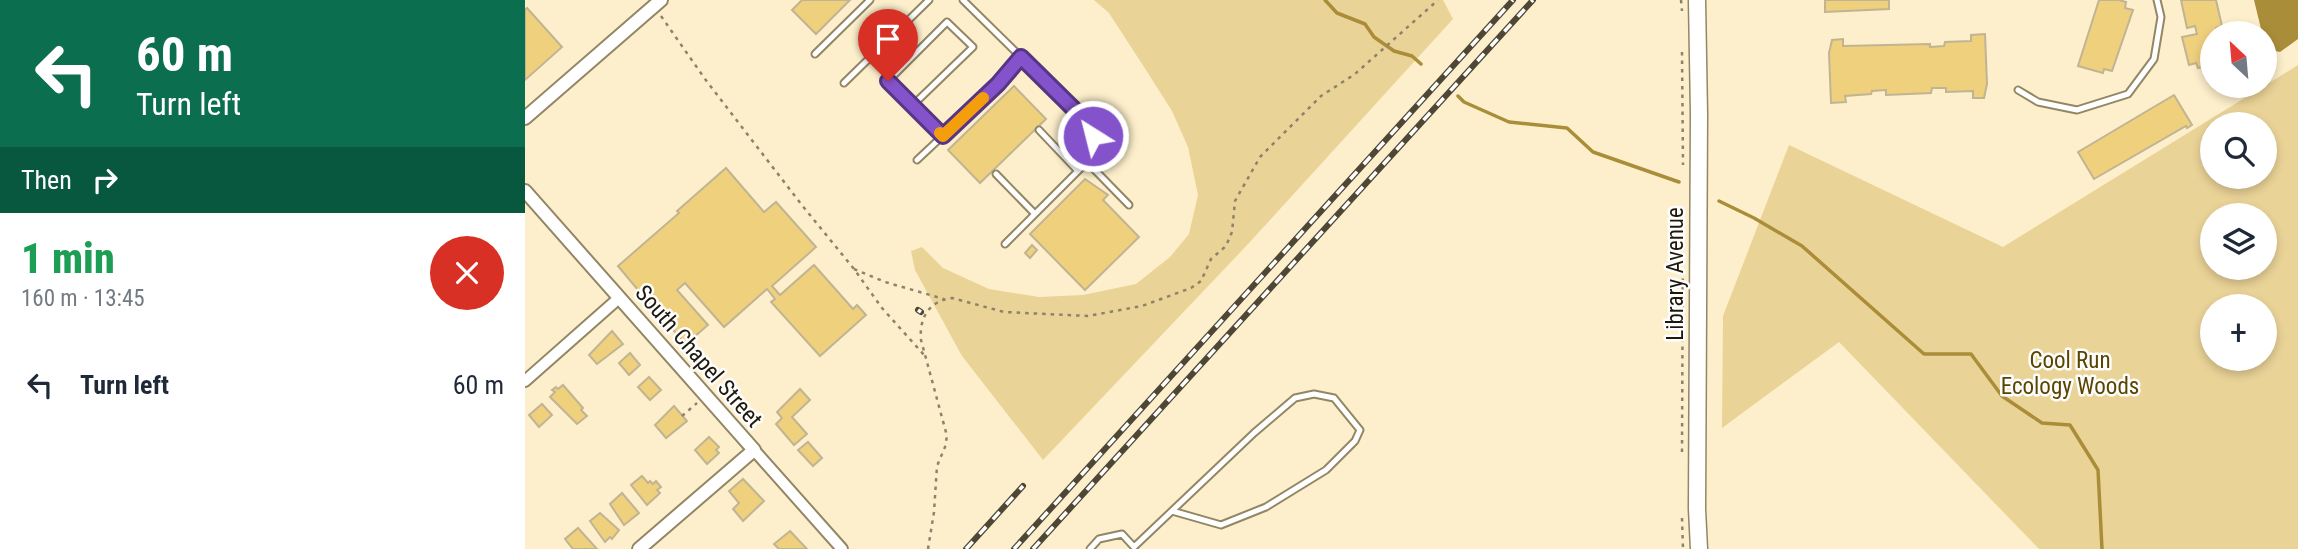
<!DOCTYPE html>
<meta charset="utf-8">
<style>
:root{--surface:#fff;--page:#f6f6f7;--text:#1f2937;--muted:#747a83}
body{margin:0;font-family:"Roboto Condensed",sans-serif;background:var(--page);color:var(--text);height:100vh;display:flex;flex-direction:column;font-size:26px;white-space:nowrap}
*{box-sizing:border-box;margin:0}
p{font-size:23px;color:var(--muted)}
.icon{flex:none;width:38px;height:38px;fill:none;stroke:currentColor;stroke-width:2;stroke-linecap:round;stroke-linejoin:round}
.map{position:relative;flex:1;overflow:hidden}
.details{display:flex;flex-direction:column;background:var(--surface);width:525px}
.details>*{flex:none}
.banner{background:#0b6e4f;color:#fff;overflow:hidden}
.needle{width:46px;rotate:334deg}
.controls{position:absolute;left:1675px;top:21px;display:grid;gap:14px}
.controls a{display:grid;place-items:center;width:77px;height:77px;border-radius:50%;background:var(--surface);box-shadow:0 4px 10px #0003;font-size:35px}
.pin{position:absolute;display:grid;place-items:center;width:60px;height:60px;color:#fff;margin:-72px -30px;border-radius:50% 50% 50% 0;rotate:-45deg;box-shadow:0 0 7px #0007}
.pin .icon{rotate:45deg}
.me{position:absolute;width:77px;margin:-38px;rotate:324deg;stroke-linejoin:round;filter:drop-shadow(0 0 5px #0008)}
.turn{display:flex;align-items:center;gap:24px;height:147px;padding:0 21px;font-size:32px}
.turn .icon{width:91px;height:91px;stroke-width:2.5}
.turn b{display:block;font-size:49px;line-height:60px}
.then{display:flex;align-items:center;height:66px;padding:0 21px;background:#0003;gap:14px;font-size:26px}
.round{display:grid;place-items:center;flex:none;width:74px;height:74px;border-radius:37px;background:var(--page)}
.head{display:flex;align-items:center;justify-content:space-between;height:119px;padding:0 21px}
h1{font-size:42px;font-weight:800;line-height:52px;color:#1e9e55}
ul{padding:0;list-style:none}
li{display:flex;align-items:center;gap:21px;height:105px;padding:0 21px}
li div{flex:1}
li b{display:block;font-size:26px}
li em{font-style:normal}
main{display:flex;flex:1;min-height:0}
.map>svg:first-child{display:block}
.green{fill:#ead397;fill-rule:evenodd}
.water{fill:#aa8d39}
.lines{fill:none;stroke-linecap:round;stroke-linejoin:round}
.stream{stroke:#aa8d39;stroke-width:3.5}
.building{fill:#efd07d;stroke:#c1b492;stroke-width:2}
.service-casing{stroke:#928665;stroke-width:9}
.minor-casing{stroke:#928665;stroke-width:14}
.tertiary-casing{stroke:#928665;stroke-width:16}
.primary-casing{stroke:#928665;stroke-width:19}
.path{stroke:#8d836b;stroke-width:2.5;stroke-dasharray:3.5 5;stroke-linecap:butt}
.service{stroke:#fff;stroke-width:5}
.minor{stroke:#fff;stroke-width:10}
.tertiary{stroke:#fff;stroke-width:12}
.primary{stroke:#fff;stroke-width:16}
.rail-casing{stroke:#4e4735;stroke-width:6}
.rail{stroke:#fdfdfd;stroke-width:3.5;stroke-dasharray:10;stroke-linecap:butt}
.route-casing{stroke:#563584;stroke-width:18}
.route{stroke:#8452cb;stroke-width:12}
.slow{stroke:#f59e0b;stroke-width:12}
.labels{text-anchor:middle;stroke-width:5;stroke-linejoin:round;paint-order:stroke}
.street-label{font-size:23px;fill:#1d180b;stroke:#fdfdfd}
.park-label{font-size:23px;fill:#594500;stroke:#fdfdfd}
</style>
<main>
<section class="details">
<div class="banner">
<div class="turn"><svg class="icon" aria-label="left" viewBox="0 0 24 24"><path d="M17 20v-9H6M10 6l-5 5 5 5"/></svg><div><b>60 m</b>Turn left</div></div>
<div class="then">Then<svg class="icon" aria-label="right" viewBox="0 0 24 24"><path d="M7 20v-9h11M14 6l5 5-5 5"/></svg></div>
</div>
<div class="head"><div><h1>1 min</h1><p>160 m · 13:45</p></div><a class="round" style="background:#d93025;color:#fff"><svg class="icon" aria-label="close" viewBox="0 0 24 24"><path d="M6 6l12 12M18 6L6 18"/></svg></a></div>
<ul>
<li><svg class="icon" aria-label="left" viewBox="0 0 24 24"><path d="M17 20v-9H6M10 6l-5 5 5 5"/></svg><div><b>Turn left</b></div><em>60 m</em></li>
</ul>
</section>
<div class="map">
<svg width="1773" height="549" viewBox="0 0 1773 549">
<rect width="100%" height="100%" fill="#fdefcb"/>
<!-- green -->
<g class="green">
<polygon points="569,0 918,0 928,19 724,243 518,460 437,356 390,270 386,251 397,247 418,268 464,289 514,297 558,295 611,284 645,257 664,234 673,195 663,147 647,111 619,67 584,13"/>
<path d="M1773 65V549H1514L1314 342 1197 428 1198 316 1264 145 1478 247ZM1740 124V177H1687V124ZM1687 215H1740V268H1687ZM1687 306H1740V359H1687Z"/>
</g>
<!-- water -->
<polygon class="water" points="1729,0 1773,0 1773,39 1755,52 1741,49 1740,33 1737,33"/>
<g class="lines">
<!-- stream -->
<g class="stream">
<polyline points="800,0 812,13 840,24 849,37 869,51 887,56 896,64"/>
<polyline points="933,96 939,102 984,122 1042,128 1068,152 1154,182"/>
<polyline points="1194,201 1229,218 1277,246 1399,354 1446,354 1477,396 1517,423 1545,425 1573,470 1577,549"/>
</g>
</g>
<!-- building -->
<g class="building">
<polygon points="277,0 325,0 291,34 267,10"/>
<polygon points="1300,0 1364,0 1364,9 1300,12"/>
<polygon points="1574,0 1594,0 1601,2 1600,8 1608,10 1587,71 1579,69 1578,73 1553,66"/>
<polygon points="1656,0 1691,0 1697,26 1691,28 1692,33 1687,33 1687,65 1673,68 1671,63 1664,65 1657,37 1672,34 1670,26 1662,28"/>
<polygon points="2,8 37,47 0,80 0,10"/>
<polygon points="1460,34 1462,84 1459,98 1448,98 1448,91 1421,92 1421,88 1407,88 1406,93 1361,95 1361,90 1347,91 1346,94 1320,96 1321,102 1306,103 1304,53 1307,40 1318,39 1318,46 1405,44 1405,47 1419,46 1420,42 1446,41 1446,35"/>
<polygon points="489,86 521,119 455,183 423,150"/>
<polygon points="1649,95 1667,125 1662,128 1661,126 1569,179 1553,152"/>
<polygon points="201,168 239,212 251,202 291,247 247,286 255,295 289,265 328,309 332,305 341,315 295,356 246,302 250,299 242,289 199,327 160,283 152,290 183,325 161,344 130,310 127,312 121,305 124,303 93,266 154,213 152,211"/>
<polygon points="560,179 583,195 578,200 614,237 560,290 505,234"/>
<polygon points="507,245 512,250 505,258 500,253"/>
<polygon points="87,331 98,344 72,364 64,355"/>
<polygon points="105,353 115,365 104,375 94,363"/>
<polygon points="124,377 136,390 125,400 113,387"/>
<polygon points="38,385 58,408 56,410 62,416 52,424 25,397 30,392 27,390 31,387 33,389"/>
<polygon points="275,389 285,400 267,417 282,434 269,445 251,424 257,418 252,412"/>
<polygon points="17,404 27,415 14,427 4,415"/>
<polygon points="149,406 162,421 141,438 130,425"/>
<polygon points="184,437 194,447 191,450 194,453 182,464 170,450"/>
<polygon points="283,442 297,458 288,466 273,450"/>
<polygon points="117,476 123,483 125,481 128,484 131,481 136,487 132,490 135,493 122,505 106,485"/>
<polygon points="218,479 239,501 218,521 208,509 214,503 204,491"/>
<polygon points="97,493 114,513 99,525 85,504"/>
<polygon points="75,513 94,530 87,539 85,537 80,542 65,521"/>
<polygon points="53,528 72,549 48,549 40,539"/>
<polygon points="265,531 282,549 254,549 249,544"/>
</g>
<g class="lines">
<defs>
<g id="service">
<path d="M438 0 564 124C569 138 570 149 562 162L480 244"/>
<polyline points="290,54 345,0"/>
<polyline points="319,83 404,0"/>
<polyline points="1493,90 1513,102 1552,110 1603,94 1629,59 1636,17 1632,0"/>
<polyline points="388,105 448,47 422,22 363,81 418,136"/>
<polyline points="514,130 552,170"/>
<polyline points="392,160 473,84 496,57"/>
<polyline points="562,162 604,205"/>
<polyline points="471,174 509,213"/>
<polyline points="565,549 574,539 597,534 609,547 729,433 770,398 789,394 809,398 835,430 830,441 801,470 741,507 696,525 647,511"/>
</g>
<g id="minor">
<polyline points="0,381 94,298"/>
<polyline points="229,450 317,549"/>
</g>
<g id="tertiary">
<polyline points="0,118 136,0"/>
<polyline points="0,191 229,450 114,549"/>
</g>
<polyline id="primary" points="1172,0 1174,114 1172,509 1174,549"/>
</defs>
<!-- service casing -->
<use href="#service" class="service-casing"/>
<!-- minor casing -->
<use href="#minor" class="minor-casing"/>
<!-- tertiary casing -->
<use href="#tertiary" class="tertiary-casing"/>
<!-- primary casing -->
<use href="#primary" class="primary-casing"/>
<!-- path -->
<g class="path">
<polyline points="1156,0 1157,11"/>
<polyline points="136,16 180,79 276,204 329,269 357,308 400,356"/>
<polyline points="1157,52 1158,165"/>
<polyline points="329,269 360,282 419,299"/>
<polyline points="157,416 172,403"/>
<polyline points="1157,452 1158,210"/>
<polyline points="1157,518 1158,549"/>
<path d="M403 549 409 512 412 466 420 447 422 436 396 340C394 318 404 301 427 298L479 312 563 316 617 306 666 288 676 281 686 259 701 246 707 232 710 201 735 157 796 96 830 74 913 0"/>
</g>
<!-- service -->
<use href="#service" class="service"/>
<!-- minor -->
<use href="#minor" class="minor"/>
<!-- tertiary -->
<use href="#tertiary" class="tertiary"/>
<!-- primary -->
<use href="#primary" class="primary"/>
<defs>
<g id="rail">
<polyline points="393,310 396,312"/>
<polyline points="441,549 498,486"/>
<polyline points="489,549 988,0"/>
<polyline points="508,549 1008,0"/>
</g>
</defs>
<!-- rail casing -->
<use href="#rail" class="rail-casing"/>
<!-- rail -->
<use href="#rail" class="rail"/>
</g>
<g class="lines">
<defs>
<polyline id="route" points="363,81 418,136 473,84 496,57 564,124 568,136"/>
</defs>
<!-- route casing -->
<use href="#route" class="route-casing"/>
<!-- route -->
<use href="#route" class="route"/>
<!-- slow -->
<polyline class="slow" points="415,133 418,136 458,98"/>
</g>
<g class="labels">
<!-- street labels -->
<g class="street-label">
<text transform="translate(1150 274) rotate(-90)" y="8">Library Avenue</text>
<text transform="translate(174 356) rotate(49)" y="8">South Chapel Street</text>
</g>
<!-- park labels -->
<g class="park-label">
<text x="1545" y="368">Cool Run<tspan x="1545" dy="26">Ecology Woods</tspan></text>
</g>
</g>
</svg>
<div class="controls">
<a><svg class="needle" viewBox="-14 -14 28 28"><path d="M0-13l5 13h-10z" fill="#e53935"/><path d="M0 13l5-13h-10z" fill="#747a83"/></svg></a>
<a><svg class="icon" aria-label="search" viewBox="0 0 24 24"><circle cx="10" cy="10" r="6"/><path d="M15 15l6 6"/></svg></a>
<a><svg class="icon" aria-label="layers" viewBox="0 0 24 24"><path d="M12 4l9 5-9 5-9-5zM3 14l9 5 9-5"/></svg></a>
<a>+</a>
</div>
<div class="pin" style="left:363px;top:81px;background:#d93025"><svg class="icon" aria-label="arrive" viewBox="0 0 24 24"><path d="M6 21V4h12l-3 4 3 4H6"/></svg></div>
<svg class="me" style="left:568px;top:136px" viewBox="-20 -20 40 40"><circle r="17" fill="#8452cb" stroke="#fff" stroke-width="3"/><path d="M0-11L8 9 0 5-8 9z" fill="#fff"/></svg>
</div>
</main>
